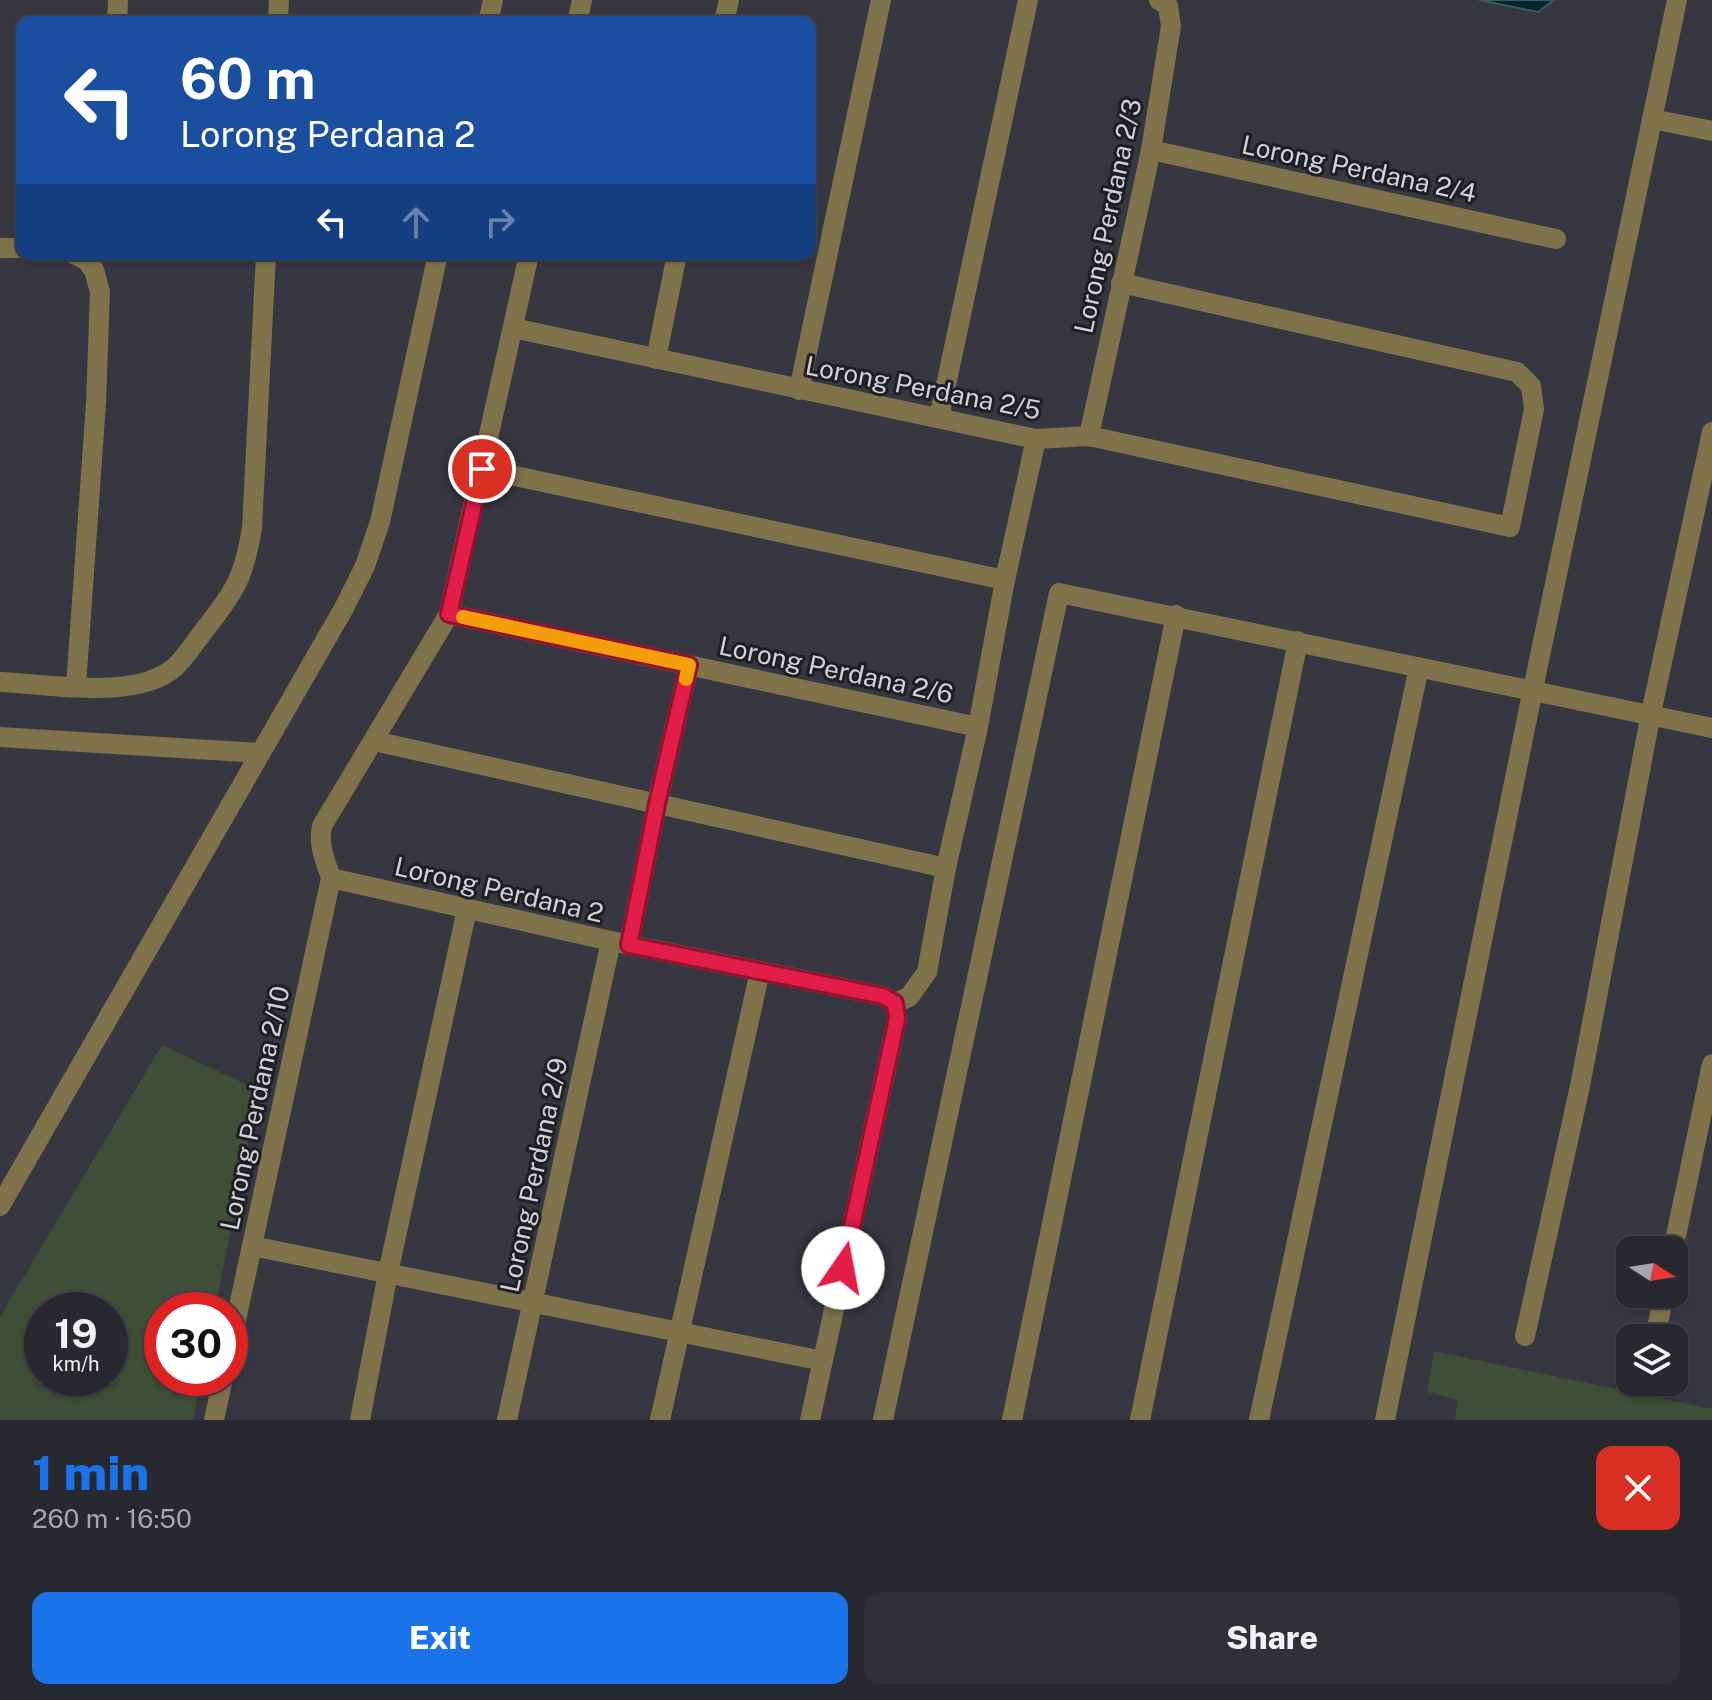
<!DOCTYPE html>
<meta charset="utf-8">
<style>
:root{--surface:#282930;--page:#303138;--text:#f1f3f6;--muted:#a5a6ab;--line:#44454c;--accent:#1a73e8}
body{margin:0;font-family:"Public Sans",sans-serif;background:var(--page);color:var(--text);height:100vh;display:flex;flex-direction:column;font-size:30px;white-space:nowrap}
*{box-sizing:border-box;margin:0}
p{font-size:26px;color:var(--muted)}
.icon{flex:none;width:44px;height:44px;fill:none;stroke:currentColor;stroke-width:2;stroke-linecap:round;stroke-linejoin:round}
.map{position:relative;height:1420px;overflow:hidden}
.details{display:flex;flex-direction:column;background:var(--surface);flex:1}
.details>*{flex:none}
.guide{position:absolute;left:16px;top:16px;width:800px;height:244px;border-radius:16px;box-shadow:0 2px 6px #0004,0 0 0 2px var(--line);background:#1a4fa0;color:#fff;overflow:hidden}
.needle{width:52px;rotate:102deg}
.controls{position:absolute;left:1616px;top:1236px;display:grid;gap:16px}
.controls a{display:grid;place-items:center;width:72px;height:72px;border-radius:16px;background:var(--surface);box-shadow:0 2px 6px #0004,0 0 0 2px var(--line);font-size:40px}
.speed{position:absolute;left:24px;top:1292px;display:flex;gap:16px;font-size:40px;font-weight:700;text-align:center}
.speed>*{display:grid;place-content:center;width:104px;height:104px;border-radius:50%;background:var(--surface);box-shadow:0 2px 6px #0004,0 0 0 2px var(--line);line-height:1}
.speed small{font-size:20px;font-weight:400}
.speed .limit{border:12px solid #d22;background:#fff;color:#111}
.pin{position:absolute;display:grid;place-items:center;width:68px;height:68px;color:#fff;margin:-34px;border:4px solid #fff;border-radius:50%;box-shadow:0 2px 8px #0007}
.me{position:absolute;width:88px;margin:-44px;rotate:12deg;stroke-linejoin:round;filter:drop-shadow(0 0 6px #0008)}
.turn{display:flex;align-items:center;gap:28px;height:168px;padding:0 32px;font-size:36px}
.turn .icon{width:104px;height:104px;stroke-width:2.5}
.turn b{display:block;font-size:56px;line-height:68px}
.lanes{display:flex;align-items:center;height:76px;padding:0 32px;background:#0003;justify-content:center;gap:40px;direction:ltr}
.lanes .off{opacity:.35}
.round{display:grid;place-items:center;flex:none;width:84px;height:84px;border-radius:16px;background:var(--page)}
.head{display:flex;align-items:center;justify-content:space-between;height:136px;padding:0 32px}
h1{font-size:48px;font-weight:800;line-height:60px;color:var(--accent)}
.button{display:flex;gap:16px;margin-top:auto;padding:16px 32px}
.button a{flex:1;height:92px;border-radius:16px;background:var(--accent);color:#fff;font-size:32px;font-weight:800;line-height:92px;text-align:center}
.button a+a{background:var(--page);color:var(--text)}
.map>svg:first-child{display:block}
.green{fill:#3f4f37;fill-rule:evenodd}
.water{fill:#02262e;stroke:#405961;stroke-width:2}
.lines{fill:none;stroke-linecap:round;stroke-linejoin:round}
.minor{stroke:#7f734b;stroke-width:20}
.route-casing{stroke:#92132f;stroke-width:20}
.route{stroke:#e11d48;stroke-width:14}
.slow{stroke:#f59e0b;stroke-width:14}
.labels{text-anchor:middle;stroke-width:6;stroke-linejoin:round;paint-order:stroke}
.street-label{font-size:26px;fill:#d1d1d7;stroke:#1f1f23}
</style>
<div class="map">
<svg width="1712" height="1420" viewBox="0 0 1712 1420">
<rect width="100%" height="100%" fill="#363740"/>
<!-- green -->
<g class="green">
<path d="M162 1045 258 1090 215 1310H162V1378H201L193 1420H0V1316ZM42 1310H110V1378H42Z"/>
<polygon points="1434,1351 1712,1409 1712,1420 1455,1420 1458,1400 1427,1392"/>
</g>
<!-- water -->
<polygon class="water" points="1479,0 1554,0 1538,12"/>
<g class="lines">
<!-- minor -->
<g class="minor">
<polyline points="117,22 118,0"/>
<polyline points="278,22 279,0"/>
<polyline points="488,22 493,0"/>
<polyline points="577,22 582,0"/>
<polyline points="724,22 729,0"/>
<polyline points="1652,119 1712,131"/>
<polyline points="1151,150 1556,239"/>
<polyline points="0,248 22,248"/>
<polyline points="74,254 86,260 94,270 100,292 96,403 76,686"/>
<polyline points="513,328 1036,439 1089,436 1510,527 1534,409 1531,386 1517,372 1121,283"/>
<polyline points="656,359 677,254"/>
<polyline points="799,390 881,0"/>
<polyline points="939,418 1028,0"/>
<polyline points="1089,436 1151,150 1171,26 1168,6 1159,0"/>
<polyline points="482,469 1005,580"/>
<polyline points="449,614 978,727"/>
<path d="M0 682C49 684 137 701 175 667 187 656 196 640 206 628 236 590 244 576 252 528L266 254"/>
<polyline points="0,737 259,753"/>
<polyline points="374,741 946,868"/>
<polyline points="331,878 611,941 883,996 895,1003 897,1019 810,1420"/>
<polyline points="629,945 657,804 689,665"/>
<polyline points="895,1003 909,997 927,972 946,868 978,727 1005,580 1036,439"/>
<polyline points="0,1206 344,608 365,566 380,522 438,254"/>
<polyline points="252,1246 823,1361"/>
<polyline points="1673,1250 1712,1064"/>
<polyline points="1525,1336 1580,1086 1651,713 1712,432"/>
<polyline points="1655,1338 1664,1294"/>
<path d="M230 1348 331 878C325 860 318 845 322 826L449 614 529 254"/>
<polyline points="1645,1387 1646,1382"/>
<polyline points="214,1420 223,1378"/>
<polyline points="360,1420 388,1273 467,909"/>
<polyline points="507,1420 611,941"/>
<polyline points="660,1420 760,971"/>
<polyline points="883,1420 1059,593 1712,728"/>
<polyline points="1012,1420 1176,615"/>
<polyline points="1140,1420 1298,641"/>
<polyline points="1259,1420 1419,667"/>
<polyline points="1385,1420 1533,689 1677,0"/>
</g>
</g>
<g class="lines">
<defs>
<polyline id="route" points="482,469 449,614 689,665 657,804 629,945 883,996 895,1003 897,1019 843,1268"/>
</defs>
<!-- route casing -->
<use href="#route" class="route-casing"/>
<!-- route -->
<use href="#route" class="route"/>
<!-- slow -->
<polyline class="slow" points="463,617 689,665 686,679"/>
</g>
<g class="labels">
<!-- street labels -->
<g class="street-label">
<text transform="translate(1359 169) rotate(12)" y="9">Lorong Perdana 2/4</text>
<text transform="translate(1108 216) rotate(-78)" y="9">Lorong Perdana 2/3</text>
<text transform="translate(923 388) rotate(11)" y="9">Lorong Perdana 2/5</text>
<text transform="translate(836 670) rotate(12)" y="9">Lorong Perdana 2/6</text>
<text transform="translate(499 890) rotate(13)" y="9">Lorong Perdana 2</text>
<text transform="translate(255 1108) rotate(-78)" y="9">Lorong Perdana 2/10</text>
<text transform="translate(534 1175) rotate(-78)" y="9">Lorong Perdana 2/9</text>
</g>
</g>
</svg>
<div class="controls">
<a><svg class="needle" viewBox="-14 -14 28 28"><path d="M0-13l5 13h-10z" fill="#e53935"/><path d="M0 13l5-13h-10z" fill="#a5a6ab"/></svg></a>
<a><svg class="icon" aria-label="layers" viewBox="0 0 24 24"><path d="M12 4l9 5-9 5-9-5zM3 14l9 5 9-5"/></svg></a>
</div>
<div class="speed"><div>19<small>km/h</small></div><div class="limit">30</div></div>
<div class="pin" style="left:482px;top:469px;background:#d93025"><svg class="icon" aria-label="arrive" viewBox="0 0 24 24"><path d="M6 21V4h12l-3 4 3 4H6"/></svg></div>
<svg class="me" style="left:843px;top:1268px" viewBox="-20 -20 40 40"><circle r="19" fill="#fff"/><path d="M0-13L10 11 0 6-10 11z" fill="#e11d48"/></svg>
<div class="guide">
<div class="turn"><svg class="icon" aria-label="left" viewBox="0 0 24 24"><path d="M17 20v-9H6M10 6l-5 5 5 5"/></svg><div><b>60 m</b>Lorong Perdana 2</div></div>
<div class="lanes"><svg class="icon" aria-label="left" viewBox="0 0 24 24"><path d="M17 20v-9H6M10 6l-5 5 5 5"/></svg><svg class="icon off" aria-label="ahead" viewBox="0 0 24 24"><path d="M12 20V5M6 11l6-6 6 6"/></svg><svg class="icon off" aria-label="right" viewBox="0 0 24 24"><path d="M7 20v-9h11M14 6l5 5-5 5"/></svg></div>
</div>
</div>
<section class="details">
<div class="head"><div><h1>1 min</h1><p>260 m · 16:50</p></div><a class="round" style="background:#d93025;color:#fff"><svg class="icon" aria-label="close" viewBox="0 0 24 24"><path d="M6 6l12 12M18 6L6 18"/></svg></a></div>
<div class="button"><a>Exit</a><a>Share</a></div>
</section>
